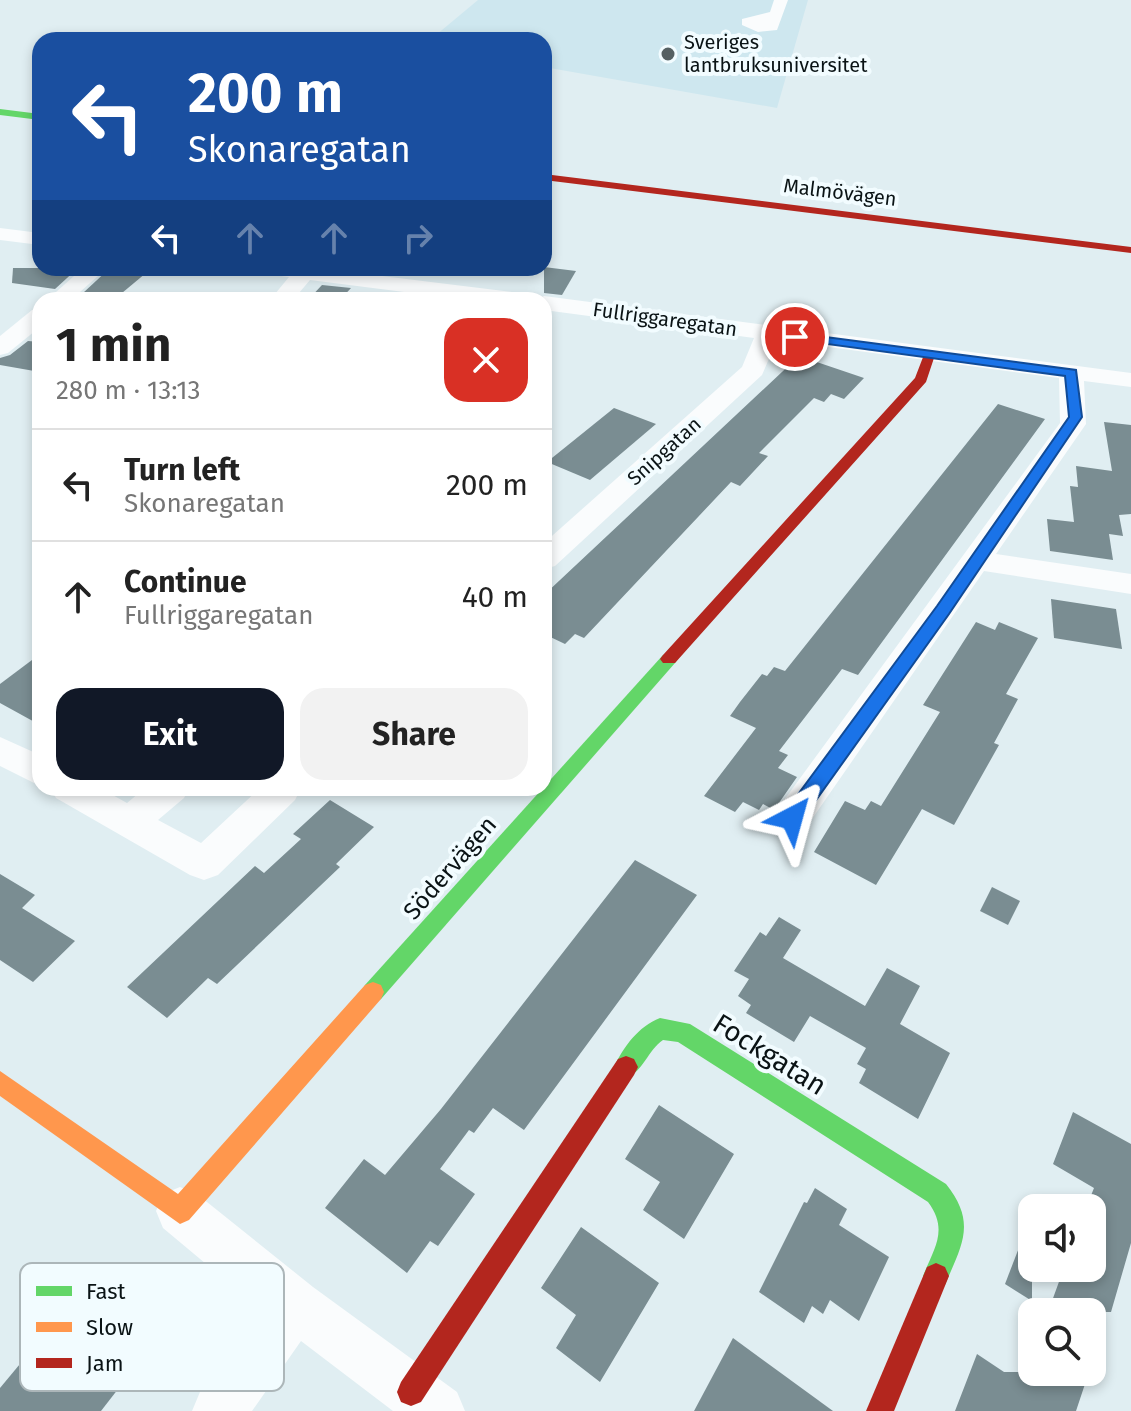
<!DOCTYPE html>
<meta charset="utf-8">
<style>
:root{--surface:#fff;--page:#f2f2f2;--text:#222;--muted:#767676;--line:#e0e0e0;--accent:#111827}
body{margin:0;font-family:"Fira Sans",sans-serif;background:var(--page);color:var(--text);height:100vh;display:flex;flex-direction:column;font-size:30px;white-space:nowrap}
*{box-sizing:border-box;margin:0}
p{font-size:26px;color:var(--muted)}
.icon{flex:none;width:44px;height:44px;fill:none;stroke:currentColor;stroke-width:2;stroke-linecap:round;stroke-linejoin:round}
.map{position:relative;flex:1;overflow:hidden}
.side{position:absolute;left:32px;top:292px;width:520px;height:504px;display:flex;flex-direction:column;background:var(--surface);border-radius:24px;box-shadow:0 4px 12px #0003}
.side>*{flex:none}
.banner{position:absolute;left:32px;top:32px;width:520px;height:244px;border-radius:24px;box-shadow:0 4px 12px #0003;background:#1a4fa0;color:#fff;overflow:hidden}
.controls{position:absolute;left:1018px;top:1194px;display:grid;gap:16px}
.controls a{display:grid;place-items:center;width:88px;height:88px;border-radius:16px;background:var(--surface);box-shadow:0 4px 12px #0003;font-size:40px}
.pin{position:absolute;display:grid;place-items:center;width:68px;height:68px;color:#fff;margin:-34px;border:4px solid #fff;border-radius:50%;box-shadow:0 2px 8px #0007}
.me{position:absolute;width:88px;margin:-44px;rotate:39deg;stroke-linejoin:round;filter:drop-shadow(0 0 6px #0008)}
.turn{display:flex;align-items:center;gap:28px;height:168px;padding:0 24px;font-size:36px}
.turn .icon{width:104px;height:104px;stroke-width:2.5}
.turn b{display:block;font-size:56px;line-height:68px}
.lanes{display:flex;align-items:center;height:76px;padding:0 24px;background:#0003;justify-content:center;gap:40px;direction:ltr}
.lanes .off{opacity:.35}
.round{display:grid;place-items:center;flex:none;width:84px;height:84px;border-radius:24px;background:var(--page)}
.summary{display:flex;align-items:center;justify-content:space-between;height:136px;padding:0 24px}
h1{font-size:48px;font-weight:700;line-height:60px}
.cta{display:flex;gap:16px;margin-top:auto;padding:16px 24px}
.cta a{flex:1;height:92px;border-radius:24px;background:var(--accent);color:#fff;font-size:32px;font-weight:700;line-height:92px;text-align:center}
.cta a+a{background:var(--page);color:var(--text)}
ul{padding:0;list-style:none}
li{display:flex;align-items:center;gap:24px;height:112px;padding:0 24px;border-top:2px solid var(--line)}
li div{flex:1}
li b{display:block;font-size:30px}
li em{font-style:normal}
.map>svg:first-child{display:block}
.built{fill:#cee7ef}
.building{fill:#7a8d92}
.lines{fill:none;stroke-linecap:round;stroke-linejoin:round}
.street{fill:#fafcfd;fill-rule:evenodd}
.fast{fill:#63d668;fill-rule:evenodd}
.slow{fill:#ff974d;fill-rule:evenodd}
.jam{fill:#b3261e;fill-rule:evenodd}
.route{fill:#1a73e8;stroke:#114b97;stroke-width:2}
.poi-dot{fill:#556062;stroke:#f2fcff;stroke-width:3}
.labels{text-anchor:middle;stroke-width:8;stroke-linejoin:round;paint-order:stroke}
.far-poi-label{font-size:20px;fill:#0a1315;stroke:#f2fcff;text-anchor:start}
.far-street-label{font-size:20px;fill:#0a1315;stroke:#f2fcff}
.street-label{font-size:24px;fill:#0a1315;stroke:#f2fcff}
.near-street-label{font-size:28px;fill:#0a1315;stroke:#f2fcff}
.key{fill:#f2fcff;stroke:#acb6b9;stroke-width:2}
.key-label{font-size:22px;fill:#0a1315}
</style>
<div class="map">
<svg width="1131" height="1411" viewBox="0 0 1131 1411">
<rect width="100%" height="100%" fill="#e0eef2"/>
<!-- built -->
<polygon class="built" points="478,0 808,0 777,108 544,67 544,40 430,40"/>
<!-- building -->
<g class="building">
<polygon points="544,267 576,271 562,295 544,293"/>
<polygon points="13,268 78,268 55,289 12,283"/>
<polygon points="110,268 146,273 116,298 83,293"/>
<polygon points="322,285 351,288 340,300 308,300"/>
<polygon points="28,341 40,342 40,372 0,365 0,358 10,355"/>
<polygon points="799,356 864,378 844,399 831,394 824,402 814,398 759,453 768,456 740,486 731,482 584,638 575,634 565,644 544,634 544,595"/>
<polygon points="998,404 1045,419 858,675 842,669 779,751 788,755 778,768 797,777 774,810 763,804 759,810 743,802 735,812 704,796 756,728 730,716 740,702 762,674 767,676 774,667 785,671"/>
<polygon points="614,408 656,424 590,480 547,462"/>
<polygon points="1104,422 1131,425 1131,514 1119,515 1123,536 1109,534 1113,560 1050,551 1047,519 1074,522 1070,486 1078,487 1076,466 1112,471"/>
<polygon points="1051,599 1116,609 1122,649 1054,638"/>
<polygon points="976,622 995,630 999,622 1038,638 1006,694 1018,699 994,743 999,745 954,825 922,809 876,885 814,852 845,801 865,810 871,801 881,806 940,712 923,705"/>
<polygon points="40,654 40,725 0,703 0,684"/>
<polygon points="330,800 374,827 336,864 340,867 217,984 208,978 167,1018 127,987 255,866 264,873 301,839 293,834"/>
<polygon points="635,860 697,895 524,1130 493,1108 474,1133 469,1130 440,1169 475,1194 438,1246 430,1241 407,1273 325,1208 364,1159 385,1175 441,1109"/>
<polygon points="0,874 35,895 22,908 75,941 33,982 0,960"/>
<polygon points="992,887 1020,901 1008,925 980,911"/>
<polygon points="779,917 801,930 783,958 865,1006 887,968 920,986 900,1024 950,1053 918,1119 859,1083 866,1069 857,1064 866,1048 810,1016 794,1042 746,1013 751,1005 738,996 749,979 734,971 760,932 766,936"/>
<polygon points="659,1105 734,1154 684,1239 643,1210 660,1182 625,1159"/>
<polygon points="1073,1112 1131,1144 1131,1243 1111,1312 1048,1312 1064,1268 1092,1268 1092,1208 1086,1208 1094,1188 1053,1164"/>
<polygon points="815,1188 847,1209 839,1225 889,1257 859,1321 830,1300 823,1314 812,1306 804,1323 759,1292 804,1202 807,1203"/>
<polygon points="1030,1219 1032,1219 1032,1301 1005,1284"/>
<polygon points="581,1227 659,1283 600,1382 556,1348 576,1315 541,1288"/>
<polygon points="69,1305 139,1362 101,1411 0,1411 0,1388"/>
<polygon points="733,1338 833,1411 694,1411"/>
<polygon points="977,1354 1004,1372 1089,1372 1076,1411 955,1411"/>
</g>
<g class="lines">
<!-- street -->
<g class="street">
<polygon points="774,0 788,0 777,30 758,32 742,25 742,19 770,12"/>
<polygon points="0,228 40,233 40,245 0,240"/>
<polygon points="83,268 107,268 71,300 47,300"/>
<polygon points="255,268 317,268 520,293 531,300 467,300 310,280 293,300 270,300 289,277 258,273"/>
<polygon points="544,296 1131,373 1131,387 1084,381 1086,424 996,554 1131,574 1131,594 984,571 805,829 792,833 779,829 773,818 779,807 1060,423 1059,378 777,340 762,375 555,566 544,569 544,543 742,367 754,338 544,310 544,300 535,300"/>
<polygon points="40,308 40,327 8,353 0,355 0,336 32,310"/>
<polygon points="0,737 40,755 40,786 0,766"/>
<polygon points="51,788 100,788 127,803 145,788 189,788 184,798 158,820 201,843 260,788 300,790 295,800 218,875 204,880 190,875 56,798"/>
<polygon points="180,1187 197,1194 313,1287 457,1392 465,1411 393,1411 301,1341 252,1411 192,1411 200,1392 260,1309 163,1228 156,1211 163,1194"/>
</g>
<!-- fast -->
<g class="fast">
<polygon points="0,109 40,114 40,120 0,115"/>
<polygon points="669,653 675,655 678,659 675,663 381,999 373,1002 365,999 362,992 365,985 663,655"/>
<path d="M660 1018 690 1024 946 1184C977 1223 962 1244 945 1285L936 1289 927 1285 923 1276C934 1248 949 1230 928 1202L678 1042 663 1040C648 1050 643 1072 626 1078L618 1075 614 1067C624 1046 638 1027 660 1018Z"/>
</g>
<!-- slow -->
<polygon class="slow" points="373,982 381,985 384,992 381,999 189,1220 180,1224 0,1096 0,1071 178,1194 365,985"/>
<!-- jam -->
<g class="jam">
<polygon points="544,174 1131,247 1131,253 544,180"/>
<polygon points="925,352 935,355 926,382 675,663 663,663 660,659 663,655 915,378"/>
<polygon points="626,1056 634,1059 638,1067 634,1075 421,1402 411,1406 401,1402 397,1392 401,1382 618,1059"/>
<polygon points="936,1263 945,1267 949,1276 894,1411 866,1411 927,1267"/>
</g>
</g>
<!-- route -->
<polygon class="route" points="795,333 1076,370 1082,417 949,614 799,824 785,824 782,818 785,812 937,606 1069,417 1065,376 790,339 790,334"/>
<!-- markers -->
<circle class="poi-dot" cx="668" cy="54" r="8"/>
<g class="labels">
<!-- far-poi labels -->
<g class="far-poi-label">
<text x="684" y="49">Sveriges<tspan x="684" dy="23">lantbruksuniversitet</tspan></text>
</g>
<!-- far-street labels -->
<g class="far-street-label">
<text transform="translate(840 192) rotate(7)" y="7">Malmövägen</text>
<text transform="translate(665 319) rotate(8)" y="7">Fullriggaregatan</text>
<text transform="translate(664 451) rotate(-42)" y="7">Snipgatan</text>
</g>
<!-- street labels -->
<g class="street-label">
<text transform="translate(450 868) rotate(-49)" y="8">Södervägen</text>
</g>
<!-- near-street labels -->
<g class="near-street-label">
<text transform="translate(770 1054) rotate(32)" y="10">Fockgatan</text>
</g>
</g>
<!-- legend -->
<rect x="20" y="1263" width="264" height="128" rx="12" class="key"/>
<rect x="36" y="1286" width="36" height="10" fill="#63d668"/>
<rect x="36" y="1322" width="36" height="10" fill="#ff974d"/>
<rect x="36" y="1358" width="36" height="10" fill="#b3261e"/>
<g class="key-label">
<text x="86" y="1299">Fast</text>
<text x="86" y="1335">Slow</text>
<text x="86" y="1371">Jam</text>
</g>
</svg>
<div class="controls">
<a><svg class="icon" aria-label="sound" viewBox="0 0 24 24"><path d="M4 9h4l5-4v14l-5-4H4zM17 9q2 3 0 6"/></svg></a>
<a><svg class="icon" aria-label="search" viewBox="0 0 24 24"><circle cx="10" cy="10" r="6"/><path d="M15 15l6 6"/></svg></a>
</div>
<div class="pin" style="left:795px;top:337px;background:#d93025"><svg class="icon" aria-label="arrive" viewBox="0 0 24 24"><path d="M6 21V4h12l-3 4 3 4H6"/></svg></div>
<svg class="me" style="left:792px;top:818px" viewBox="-20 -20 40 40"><path d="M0-17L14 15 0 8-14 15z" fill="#1a73e8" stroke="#fff" stroke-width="4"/></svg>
<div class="banner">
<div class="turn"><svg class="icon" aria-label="left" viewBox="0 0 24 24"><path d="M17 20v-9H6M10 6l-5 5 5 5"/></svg><div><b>200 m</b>Skonaregatan</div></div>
<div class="lanes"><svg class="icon" aria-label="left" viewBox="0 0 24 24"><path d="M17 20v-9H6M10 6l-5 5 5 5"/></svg><svg class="icon off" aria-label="ahead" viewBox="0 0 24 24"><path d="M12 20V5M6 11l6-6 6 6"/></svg><svg class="icon off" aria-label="ahead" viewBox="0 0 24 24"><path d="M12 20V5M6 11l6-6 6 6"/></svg><svg class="icon off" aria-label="right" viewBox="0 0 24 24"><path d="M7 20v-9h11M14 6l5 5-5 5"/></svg></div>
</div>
<section class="side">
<div class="summary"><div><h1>1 min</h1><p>280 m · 13:13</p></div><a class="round" style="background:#d93025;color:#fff"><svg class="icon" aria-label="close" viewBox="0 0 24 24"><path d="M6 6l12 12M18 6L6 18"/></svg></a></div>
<ul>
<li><svg class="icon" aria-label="left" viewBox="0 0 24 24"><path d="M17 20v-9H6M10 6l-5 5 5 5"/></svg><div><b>Turn left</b><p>Skonaregatan</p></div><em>200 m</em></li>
<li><svg class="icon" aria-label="ahead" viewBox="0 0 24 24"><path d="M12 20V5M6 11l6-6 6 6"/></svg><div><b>Continue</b><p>Fullriggaregatan</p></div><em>40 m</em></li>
</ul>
<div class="cta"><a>Exit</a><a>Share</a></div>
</section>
</div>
